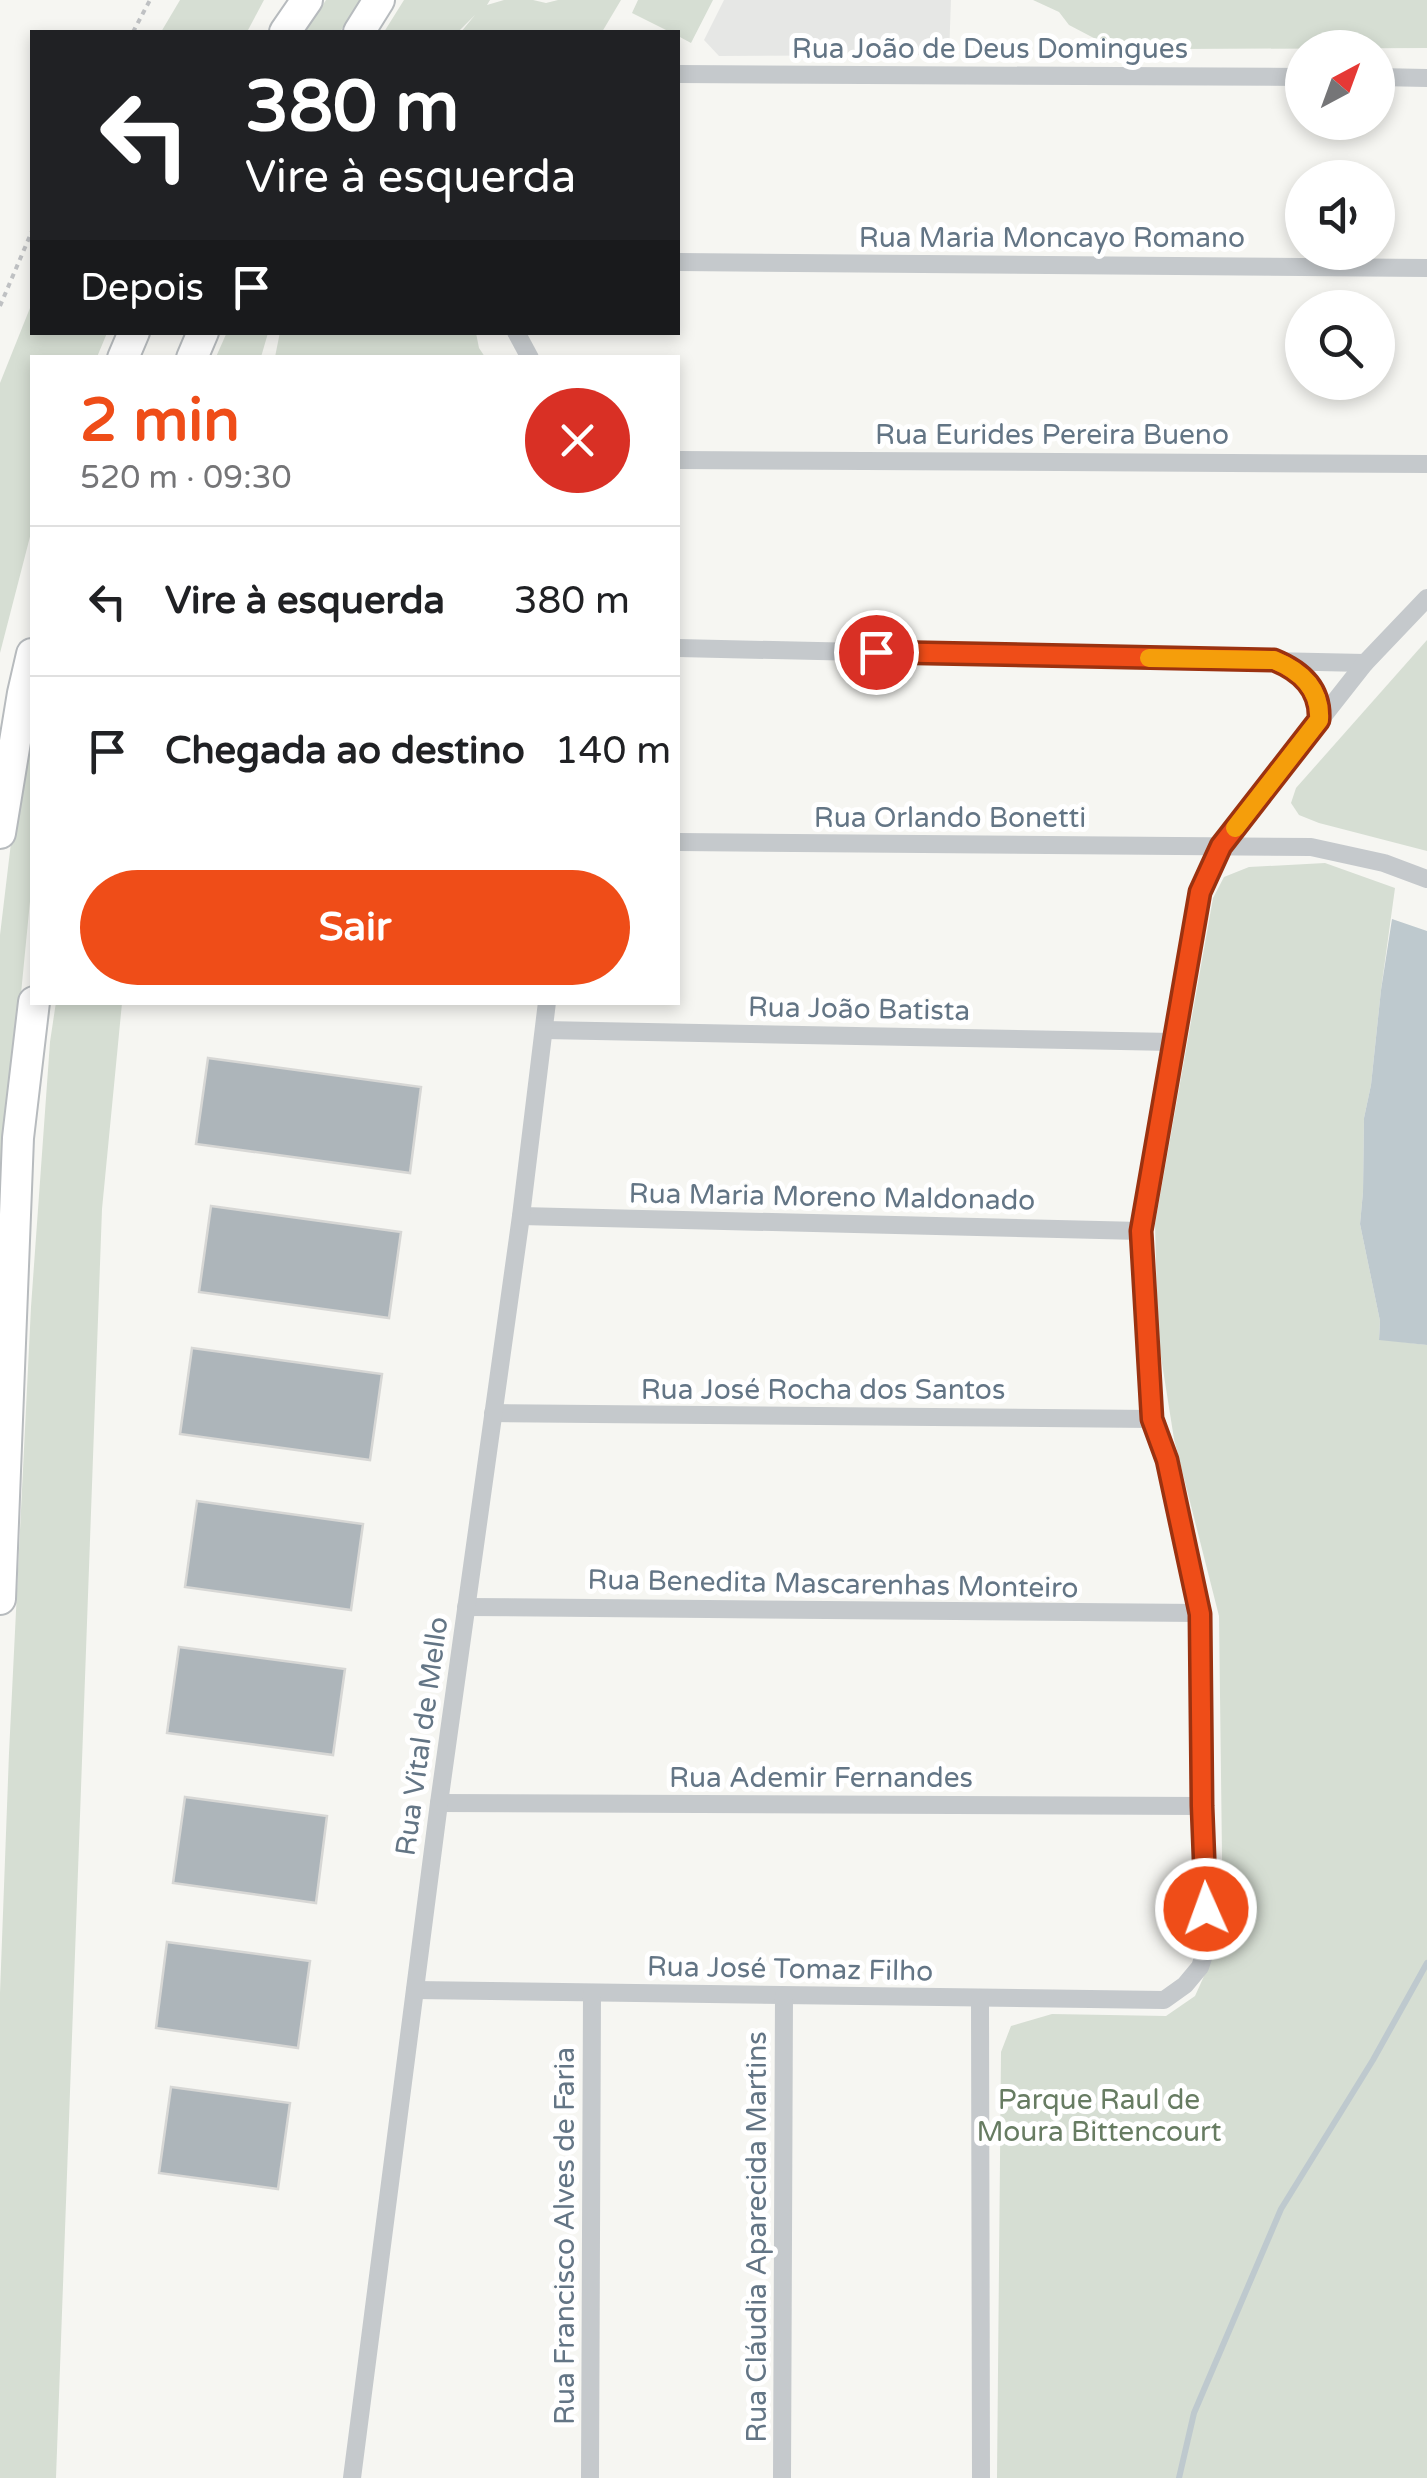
<!DOCTYPE html>
<html lang="pt">
<meta charset="utf-8">
<style>
:root{--surface:#fff;--page:#f6f6f6;--text:#202124;--muted:#757577;--line:#e0e0e0;--accent:#ef4d18}
body{margin:0;font-family:"Varela Round",sans-serif;background:var(--page);color:var(--text);height:100vh;display:flex;flex-direction:column;font-size:38px;white-space:nowrap}
*{box-sizing:border-box;margin:0}
p{font-size:32px;color:var(--muted)}
.icon{flex:none;width:55px;height:55px;fill:none;stroke:currentColor;stroke-width:2;stroke-linecap:round;stroke-linejoin:round}
.map{position:relative;flex:1;overflow:hidden}
.drawer{position:absolute;left:30px;top:355px;width:650px;height:650px;display:flex;flex-direction:column;background:var(--surface);border-radius:0px;box-shadow:0 5px 15px #0003}
.drawer>*{flex:none}
.hud{position:absolute;left:30px;top:30px;width:650px;height:305px;border-radius:0px;box-shadow:0 5px 15px #0003;background:#202124;color:#fff;overflow:hidden}
.needle{width:65px;rotate:41deg}
.tools{position:absolute;left:1285px;top:30px;display:grid;gap:20px}
.tools a{display:grid;place-items:center;width:110px;height:110px;border-radius:50%;background:var(--surface);box-shadow:0 5px 15px #0003;font-size:50px}
.pin{position:absolute;display:grid;place-items:center;width:85px;height:85px;color:#fff;margin:-42px;border:5px solid #fff;border-radius:50%;box-shadow:0 2px 10px #0007}
.me{position:absolute;width:110px;margin:-55px;rotate:358deg;stroke-linejoin:round;filter:drop-shadow(0 0 8px #0008)}
.turn{display:flex;align-items:center;gap:35px;height:210px;padding:0 50px;font-size:45px}
.turn .icon{width:130px;height:130px;stroke-width:2.5}
.turn b{display:block;font-size:70px;line-height:85px}
.then{display:flex;align-items:center;height:95px;padding:0 50px;background:#0003;gap:20px;font-size:38px}
.round{display:grid;place-items:center;flex:none;width:105px;height:105px;border-radius:52px;background:var(--page)}
.overview{display:flex;align-items:center;justify-content:space-between;height:170px;padding:0 50px}
h1{font-size:60px;font-weight:700;line-height:75px;color:var(--accent)}
.action{display:flex;gap:20px;margin-top:auto;padding:20px 50px}
.action a{flex:1;height:115px;border-radius:60px;background:var(--accent);color:#fff;font-size:40px;font-weight:700;line-height:115px;text-align:center}
ul{padding:0;list-style:none}
li{display:flex;align-items:center;gap:30px;height:150px;padding:0 50px;border-top:2px solid var(--line)}
li div{flex:1}
li b{display:block;font-size:38px}
li em{font-style:normal}
.map>svg:first-child{display:block}
.built{fill:#e6e7e5}
.green{fill:#d6ded3}
.water{fill:#bec9ce}
.lines{fill:none;stroke-linecap:round;stroke-linejoin:round}
.stream{stroke:#bec9ce;stroke-width:6}
.building{fill:#adb5ba;stroke:#d7d7d5;stroke-width:2.5}
.highway-casing{stroke:#b7bbbe;stroke-width:34}
.path{stroke:#bfc1c3;stroke-width:4;stroke-dasharray:5 5;stroke-linecap:butt}
.street{stroke:#c5c9cc;stroke-width:18}
.highway{stroke:#fff;stroke-width:30}
.route-casing{stroke:#9b3210;stroke-width:25}
.route{stroke:#ef4d18;stroke-width:18}
.slow{stroke:#f59e0b;stroke-width:18}
.labels{text-anchor:middle;stroke-width:10;stroke-linejoin:round;paint-order:stroke}
.street-label{font-size:28px;fill:#637585;stroke:#fff}
.park-label{font-size:28px;fill:#677c62;stroke:#fff}
</style>
<div class="map">
<svg width="1427" height="2478" viewBox="0 0 1427 2478">
<rect width="100%" height="100%" fill="#f6f6f2"/>
<!-- built -->
<polygon class="built" points="724,0 951,0 949,55 719,56 704,40"/>
<!-- green -->
<g class="green">
<polygon points="180,0 264,0 247,32 161,32"/>
<polygon points="326,0 361,0 340,32 305,32"/>
<polygon points="404,0 490,0 487,5 504,0 533,0 546,3 558,0 621,0 602,32 461,32 475,15 458,32 384,32"/>
<polygon points="638,0 713,0 691,43 678,36 678,32 670,32 632,13"/>
<polygon points="1033,0 1427,0 1427,48 1177,49 1111,47 1069,25 1059,12"/>
<polygon points="32,303 32,332 107,333 97,357 32,358 32,529 0,653 0,383"/>
<polygon points="227,332 268,333 261,357 216,357"/>
<polygon points="280,332 476,333 479,348 485,357 275,357"/>
<polygon points="1427,640 1427,851 1319,823 1299,815 1291,803 1296,788"/>
<polygon points="32,704 32,881 19,1014 0,1249 0,935 18,784"/>
<polygon points="1325,863 1395,888 1381,990 1371,1085 1364,1118 1363,1192 1360,1224 1380,1321 1379,1339 1427,1345 1427,2478 997,2478 1001,2052 1011,2026 1052,2014 1166,2016 1195,1996 1223,1934 1219,1616 1174,1439 1158,1338 1155,1224 1213,898 1224,877 1249,867"/>
<polygon points="56,1002 122,1003 102,1209 56,2478 0,2478 0,1993 9,1753 31,1307 50,1042"/>
</g>
<!-- water -->
<polygon class="water" points="1392,919 1427,931 1427,1345 1379,1340 1380,1321 1360,1224 1363,1192 1364,1118 1371,1085 1381,990"/>
<g class="lines">
<!-- stream -->
<polyline class="stream" points="1179,2478 1194,2413 1281,2209 1373,2060 1427,1963"/>
</g>
<!-- building -->
<g class="building">
<polygon points="208,1058 421,1087 410,1173 196,1144"/>
<polygon points="211,1206 401,1232 389,1318 199,1292"/>
<polygon points="192,1348 382,1374 370,1460 180,1434"/>
<polygon points="197,1501 363,1524 351,1610 185,1587"/>
<polygon points="179,1647 345,1669 333,1755 167,1733"/>
<polygon points="185,1797 327,1816 316,1903 173,1883"/>
<polygon points="167,1942 310,1961 298,2048 156,2028"/>
<polygon points="171,2087 290,2103 278,2189 159,2173"/>
</g>
<g class="lines">
<defs>
<g id="highway">
<polyline points="285,32 307,0"/>
<polyline points="359,32 379,0"/>
<polyline points="123,358 134,332"/>
<polyline points="192,358 203,332"/>
<polyline points="0,833 23,693 32,654"/>
<polyline points="0,1599 18,1138 34,1002"/>
</g>
</defs>
<!-- highway casing -->
<use href="#highway" class="highway-casing"/>
<!-- path -->
<g class="path">
<polyline points="133,32 150,0"/>
<polyline points="0,306 32,231"/>
</g>
<!-- street -->
<g class="street">
<polyline points="678,74 1302,77"/>
<polyline points="1378,77 1427,78"/>
<polyline points="678,262 1427,268"/>
<polyline points="516,332 530,358"/>
<polyline points="678,460 1427,464"/>
<polyline points="678,648 1365,663"/>
<path d="M1279 662C1304 672 1321 693 1319 720"/>
<polyline points="678,842 1311,847 1384,863 1427,879"/>
<polyline points="544,1030 1173,1042"/>
<polyline points="521,1216 1141,1231"/>
<polyline points="493,1413 1152,1419"/>
<polyline points="466,1607 1200,1613"/>
<polyline points="439,1803 1202,1806"/>
<polyline points="415,1990 1164,2000 1185,1985 1200,1967 1208,1943 1202,1806 1200,1613 1167,1460 1152,1419 1141,1231 1200,892 1221,846 1365,663 1427,598"/>
<polyline points="980,1998 981,2478"/>
<polyline points="352,2478 439,1803 521,1216 547,1002"/>
<polyline points="590,2478 592,1994"/>
<polyline points="782,2478 784,1996"/>
</g>
<!-- highway -->
<use href="#highway" class="highway"/>
</g>
<g class="lines">
<defs>
<path id="route" d="M876 652 1274 660C1301 671 1321 689 1319 720L1221 846 1200 892 1141 1231 1152 1419 1167 1460 1200 1614 1202 1806 1206 1909"/>
</defs>
<!-- route casing -->
<use href="#route" class="route-casing"/>
<!-- route -->
<use href="#route" class="route"/>
<!-- slow -->
<path class="slow" d="M1149 658 1274 660C1301 671 1321 689 1319 720L1235 828"/>
</g>
<g class="labels">
<!-- street labels -->
<g class="street-label">
<text x="990" y="58">Rua João de Deus Domingues</text>
<text x="1052" y="247">Rua Maria Moncayo Romano</text>
<text x="1052" y="444">Rua Eurides Pereira Bueno</text>
<text x="950" y="827">Rua Orlando Bonetti</text>
<text transform="translate(859 1008) rotate(1)" y="10">Rua João Batista</text>
<text transform="translate(832 1196) rotate(1)" y="10">Rua Maria Moreno Maldonado</text>
<text x="823" y="1399">Rua José Rocha dos Santos</text>
<text transform="translate(833 1583) rotate(1)" y="10">Rua Benedita Mascarenhas Monteiro</text>
<text transform="translate(421 1736) rotate(-82)" y="10">Rua Vital de Mello</text>
<text x="821" y="1787">Rua Ademir Fernandes</text>
<text transform="translate(790 1968) rotate(1)" y="10">Rua José Tomaz Filho</text>
<text transform="translate(564 2236) rotate(-90)" y="10">Rua Francisco Alves de Faria</text>
<text transform="translate(756 2237) rotate(-90)" y="10">Rua Cláudia Aparecida Martins</text>
</g>
<!-- park labels -->
<g class="park-label">
<text x="1099" y="2109">Parque Raul de<tspan x="1099" dy="32">Moura Bittencourt</tspan></text>
</g>
</g>
</svg>
<div class="tools">
<a><svg class="needle" viewBox="-14 -14 28 28"><path d="M0-13l5 13h-10z" fill="#e53935"/><path d="M0 13l5-13h-10z" fill="#757577"/></svg></a>
<a><svg class="icon" aria-label="sound" viewBox="0 0 24 24"><path d="M4 9h4l5-4v14l-5-4H4zM17 9q2 3 0 6"/></svg></a>
<a><svg class="icon" aria-label="search" viewBox="0 0 24 24"><circle cx="10" cy="10" r="6"/><path d="M15 15l6 6"/></svg></a>
</div>
<div class="pin" style="left:876px;top:652px;background:#d93025"><svg class="icon" aria-label="arrive" viewBox="0 0 24 24"><path d="M6 21V4h12l-3 4 3 4H6"/></svg></div>
<svg class="me" style="left:1206px;top:1909px" viewBox="-20 -20 40 40"><circle r="17" fill="#ef4d18" stroke="#fff" stroke-width="3"/><path d="M0-11L8 9 0 5-8 9z" fill="#fff"/></svg>
<div class="hud">
<div class="turn"><svg class="icon" aria-label="left" viewBox="0 0 24 24"><path d="M17 20v-9H6M10 6l-5 5 5 5"/></svg><div><b>380 m</b>Vire à esquerda</div></div>
<div class="then">Depois<svg class="icon" aria-label="arrive" viewBox="0 0 24 24"><path d="M6 21V4h12l-3 4 3 4H6"/></svg></div>
</div>
<section class="drawer">
<div class="overview"><div><h1>2 min</h1><p>520 m · 09:30</p></div><a class="round" style="background:#d93025;color:#fff"><svg class="icon" aria-label="close" viewBox="0 0 24 24"><path d="M6 6l12 12M18 6L6 18"/></svg></a></div>
<ul>
<li><svg class="icon" aria-label="left" viewBox="0 0 24 24"><path d="M17 20v-9H6M10 6l-5 5 5 5"/></svg><div><b>Vire à esquerda</b></div><em>380 m</em></li>
<li><svg class="icon" aria-label="arrive" viewBox="0 0 24 24"><path d="M6 21V4h12l-3 4 3 4H6"/></svg><div><b>Chegada ao destino</b></div><em>140 m</em></li>
</ul>
<div class="action"><a>Sair</a></div>
</section>
</div>
